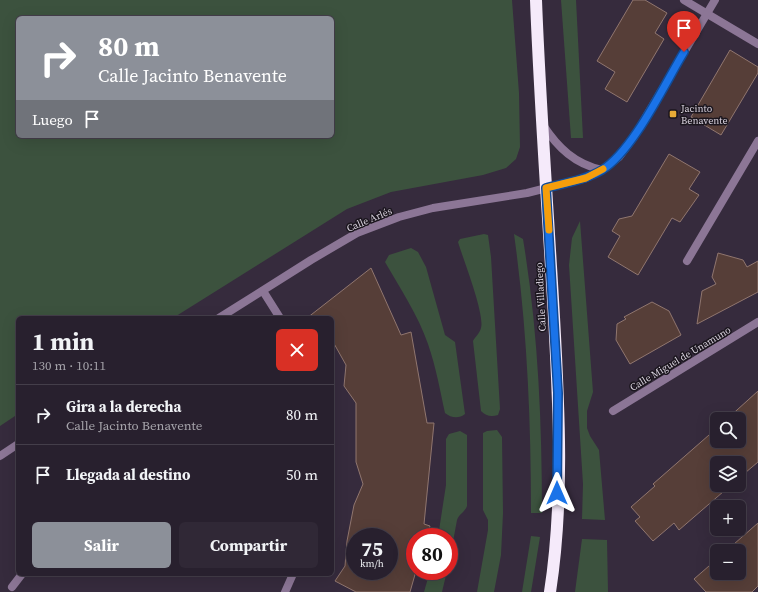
<!DOCTYPE html>
<html lang="es">
<meta charset="utf-8">
<style>
:root{--surface:#28202e;--page:#302836;--text:#f1f3f6;--muted:#a5a3aa;--line:#443e4a;--accent:#8c9099}
body{margin:0;font-family:"Source Serif 4",serif;background:var(--page);color:var(--text);height:100vh;display:flex;flex-direction:column;font-size:15px;white-space:nowrap}
*{box-sizing:border-box;margin:0}
p{font-size:13px;color:var(--muted)}
.icon{flex:none;width:22px;height:22px;fill:none;stroke:currentColor;stroke-width:2;stroke-linecap:round;stroke-linejoin:round}
.map{position:relative;flex:1;overflow:hidden}
.side{position:absolute;left:16px;top:316px;width:318px;height:260px;display:flex;flex-direction:column;background:var(--surface);border-radius:6px;box-shadow:0 4px 16px #0002,0 0 0 1px var(--line)}
.side>*{flex:none}
.guide{position:absolute;left:16px;top:16px;width:318px;height:122px;border-radius:6px;box-shadow:0 4px 16px #0002,0 0 0 1px var(--line);background:#8c9099;color:#fff;overflow:hidden}
.fabs{position:absolute;left:710px;top:412px;display:grid;gap:8px}
.fabs a{display:grid;place-items:center;width:36px;height:36px;border-radius:6px;background:var(--surface);box-shadow:0 4px 16px #0002,0 0 0 1px var(--line);font-size:20px}
.speed{position:absolute;left:346px;top:528px;display:flex;gap:8px;font-size:20px;font-weight:700;text-align:center}
.speed>*{display:grid;place-content:center;width:52px;height:52px;border-radius:50%;background:var(--surface);box-shadow:0 4px 16px #0002,0 0 0 1px var(--line);line-height:1}
.speed small{font-size:10px;font-weight:400}
.speed .limit{border:6px solid #d22;background:#fff;color:#111}
.pin{position:absolute;display:grid;place-items:center;width:34px;height:34px;color:#fff;margin:-41px -17px;border-radius:50% 50% 50% 0;rotate:-45deg;box-shadow:0 0 4px #0007}
.pin .icon{rotate:45deg}
.me{position:absolute;width:44px;margin:-22px;rotate:0deg;stroke-linejoin:round;filter:drop-shadow(0 0 3px #0008)}
.turn{display:flex;align-items:center;gap:14px;height:84px;padding:0 16px;font-size:18px}
.turn .icon{width:52px;height:52px;stroke-width:2.5}
.turn b{display:block;font-size:28px;line-height:34px}
.then{display:flex;align-items:center;height:38px;padding:0 16px;background:#0003;gap:8px;font-size:15px}
.round{display:grid;place-items:center;flex:none;width:42px;height:42px;border-radius:6px;background:var(--page)}
.summary{display:flex;align-items:center;justify-content:space-between;height:68px;padding:0 16px}
h1{font-size:24px;font-weight:700;line-height:30px}
.action{display:flex;gap:8px;margin-top:auto;padding:8px 16px}
.action a{flex:1;height:46px;border-radius:6px;background:var(--accent);color:#fff;font-size:16px;font-weight:700;line-height:46px;text-align:center}
.action a+a{background:var(--page);color:var(--text)}
ul{padding:0;list-style:none}
li{display:flex;align-items:center;gap:12px;height:60px;padding:0 16px;border-top:1px solid var(--line)}
li div{flex:1}
li b{display:block;font-size:15px}
li em{font-style:normal}
.map>svg:first-child{display:block}
.green{fill:#3c523e;fill-rule:evenodd}
.building{fill:#563e38;stroke:#90766f;fill-rule:evenodd}
.lines{fill:none;stroke-linecap:round;stroke-linejoin:round}
.street{stroke:#8c7696;stroke-width:8}
.highway{stroke:#f5eafa;stroke-width:12}
.route-casing{stroke:#114b97;stroke-width:10}
.route{stroke:#1a73e8;stroke-width:7}
.slow{stroke:#f59e0b;stroke-width:7}
.poi-dot{fill:#e8ab37;stroke:#1b161e;stroke-width:1.5}
.labels{text-anchor:middle;stroke-width:3;stroke-linejoin:round;paint-order:stroke}
.poi-label{font-size:10px;fill:#d9d2de;stroke:#1b161e;text-anchor:start}
.street-label{font-size:10px;fill:#d9d2de;stroke:#1b161e}
</style>
<div class="map">
<svg width="758" height="592" viewBox="0 0 758 592">
<rect width="100%" height="100%" fill="#362b3d"/>
<!-- green -->
<g class="green">
<path d="M0 0H512L519 93 520 147 516 159 506 168 483 175 391 192 347 209 173 318H18V414L0 426ZM18 18H332V136H18Z"/>
<polygon points="561,0 576,0 583,138 571,138"/>
<polygon points="580,221 593,392 587,411 587,428 590,436 599,450 605,520 582,519 583,484 569,265 572,238"/>
<path d="M484 234 488 235 491 257 500 409 498 415C491 417 486 416 481 411L473 341C475 337 480 333 481 328 485 314 463 259 458 242L460 239Z"/>
<path d="M514 234 523 239C538 329 542 422 542 513H531C531 419 527 327 514 234Z"/>
<path d="M411 248 418 252 426 267 445 335 455 342 465 414C459 419 451 418 445 413 440 390 436 367 428 344 418 315 400 288 385 262L389 255Z"/>
<polygon points="497,430 502,437 503,513 501,555 494,592 477,592 488,530 488,520 483,510 483,433 487,431"/>
<path d="M460 431 467 435V506C465 512 459 514 457 520L449 563V537H438L446 485V439L449 434Z"/>
<polygon points="531,536 540,537 531,592 522,592"/>
<polygon points="582,539 607,540 608,592 575,592"/>
<polygon points="430,571 447,571 442,592 424,592"/>
</g>
<!-- building -->
<g class="building">
<polygon points="633,0 645,0 667,13 655,33 664,39 627,102 605,89 615,72 597,61"/>
<polygon points="730,50 758,67 758,73 721,135 691,117"/>
<polygon points="669,154 700,172 689,189 699,195 680,222 672,218 638,275 608,257 620,236 612,231 619,219 632,216"/>
<polygon points="718,253 743,260 747,267 758,261 758,292 697,324 702,291 716,284 712,277"/>
<path d="M371 268 401 335 411 332 427 423H434L424 524 430 526 426 537H415L416 571 410 592H356L335 581 345 566 347 541 354 505 363 484 356 462V403L344 386 346 365 332 340V318H307ZM355 537H389V571H355Z"/>
<polygon points="652,302 669,311 681,335 630,364 616,340 617,324 626,319 624,317"/>
<polygon points="758,391 758,462 739,478 739,463 717,463 717,485 731,485 679,530 674,523 653,541 635,521 640,517 631,507 655,486 653,484 717,428 717,441 739,441 739,419 727,419"/>
<polygon points="758,523 758,586 752,592 706,592 694,579 717,559 717,573 739,573 739,551 726,551"/>
</g>
<g class="lines">
<!-- street -->
<g class="street">
<polyline points="684,0 758,44"/>
<path d="M543 125C558 148 575 164 602 170"/>
<polyline points="687,261 758,141"/>
<polyline points="263,291 280,318"/>
<polyline points="219,318 311,260 357,233 399,217 433,208 527,193 586,178 602,170 619,157 634,137 715,0"/>
<polyline points="613,411 758,322"/>
<polyline points="0,456 18,444"/>
<polyline points="12,587 22,574"/>
<polyline points="285,592 293,574"/>
</g>
<!-- highway -->
<path class="highway" d="M536 0C540 106 548 211 554 317 559 408 564 502 550 592"/>
</g>
<g class="lines">
<defs>
<path id="route" d="M557 493 558 393 546 188C565 183 585 180 602 170 633 151 664 85 684 52"/>
</defs>
<!-- route casing -->
<use href="#route" class="route-casing"/>
<!-- route -->
<use href="#route" class="route"/>
<!-- slow -->
<polyline class="slow" points="549,230 546,188 586,178 603,169"/>
</g>
<!-- markers -->
<rect class="poi-dot" x="669" y="110" width="8" height="8" rx="2"/>
<g class="labels">
<!-- poi labels -->
<g class="poi-label">
<text x="681" y="112">Jacinto<tspan x="681" dy="12">Benavente</tspan></text>
</g>
<!-- street labels -->
<g class="street-label">
<text transform="translate(369 219) rotate(-23)" y="4">Calle Arlés</text>
<text transform="translate(540 297) rotate(-93)" y="4">Calle Villadiego</text>
<text transform="translate(680 358) rotate(-31)" y="4">Calle Miguel de Unamuno</text>
</g>
</g>
</svg>
<div class="fabs">
<a><svg class="icon" aria-label="search" viewBox="0 0 24 24"><circle cx="10" cy="10" r="6"/><path d="M15 15l6 6"/></svg></a>
<a><svg class="icon" aria-label="layers" viewBox="0 0 24 24"><path d="M12 4l9 5-9 5-9-5zM3 14l9 5 9-5"/></svg></a>
<a>+</a>
<a>−</a>
</div>
<div class="speed"><div>75<small>km/h</small></div><div class="limit">80</div></div>
<div class="pin" style="left:684px;top:52px;background:#d93025"><svg class="icon" aria-label="arrive" viewBox="0 0 24 24"><path d="M6 21V4h12l-3 4 3 4H6"/></svg></div>
<svg class="me" style="left:557px;top:493px" viewBox="-20 -20 40 40"><path d="M0-17L14 15 0 8-14 15z" fill="#1a73e8" stroke="#fff" stroke-width="4"/></svg>
<div class="guide">
<div class="turn"><svg class="icon" aria-label="right" viewBox="0 0 24 24"><path d="M7 20v-9h11M14 6l5 5-5 5"/></svg><div><b>80 m</b>Calle Jacinto Benavente</div></div>
<div class="then">Luego<svg class="icon" aria-label="arrive" viewBox="0 0 24 24"><path d="M6 21V4h12l-3 4 3 4H6"/></svg></div>
</div>
<section class="side">
<div class="summary"><div><h1>1 min</h1><p>130 m · 10:11</p></div><a class="round" style="background:#d93025;color:#fff"><svg class="icon" aria-label="close" viewBox="0 0 24 24"><path d="M6 6l12 12M18 6L6 18"/></svg></a></div>
<ul>
<li><svg class="icon" aria-label="right" viewBox="0 0 24 24"><path d="M7 20v-9h11M14 6l5 5-5 5"/></svg><div><b>Gira a la derecha</b><p>Calle Jacinto Benavente</p></div><em>80 m</em></li>
<li><svg class="icon" aria-label="arrive" viewBox="0 0 24 24"><path d="M6 21V4h12l-3 4 3 4H6"/></svg><div><b>Llegada al destino</b></div><em>50 m</em></li>
</ul>
<div class="action"><a>Salir</a><a>Compartir</a></div>
</section>
</div>
